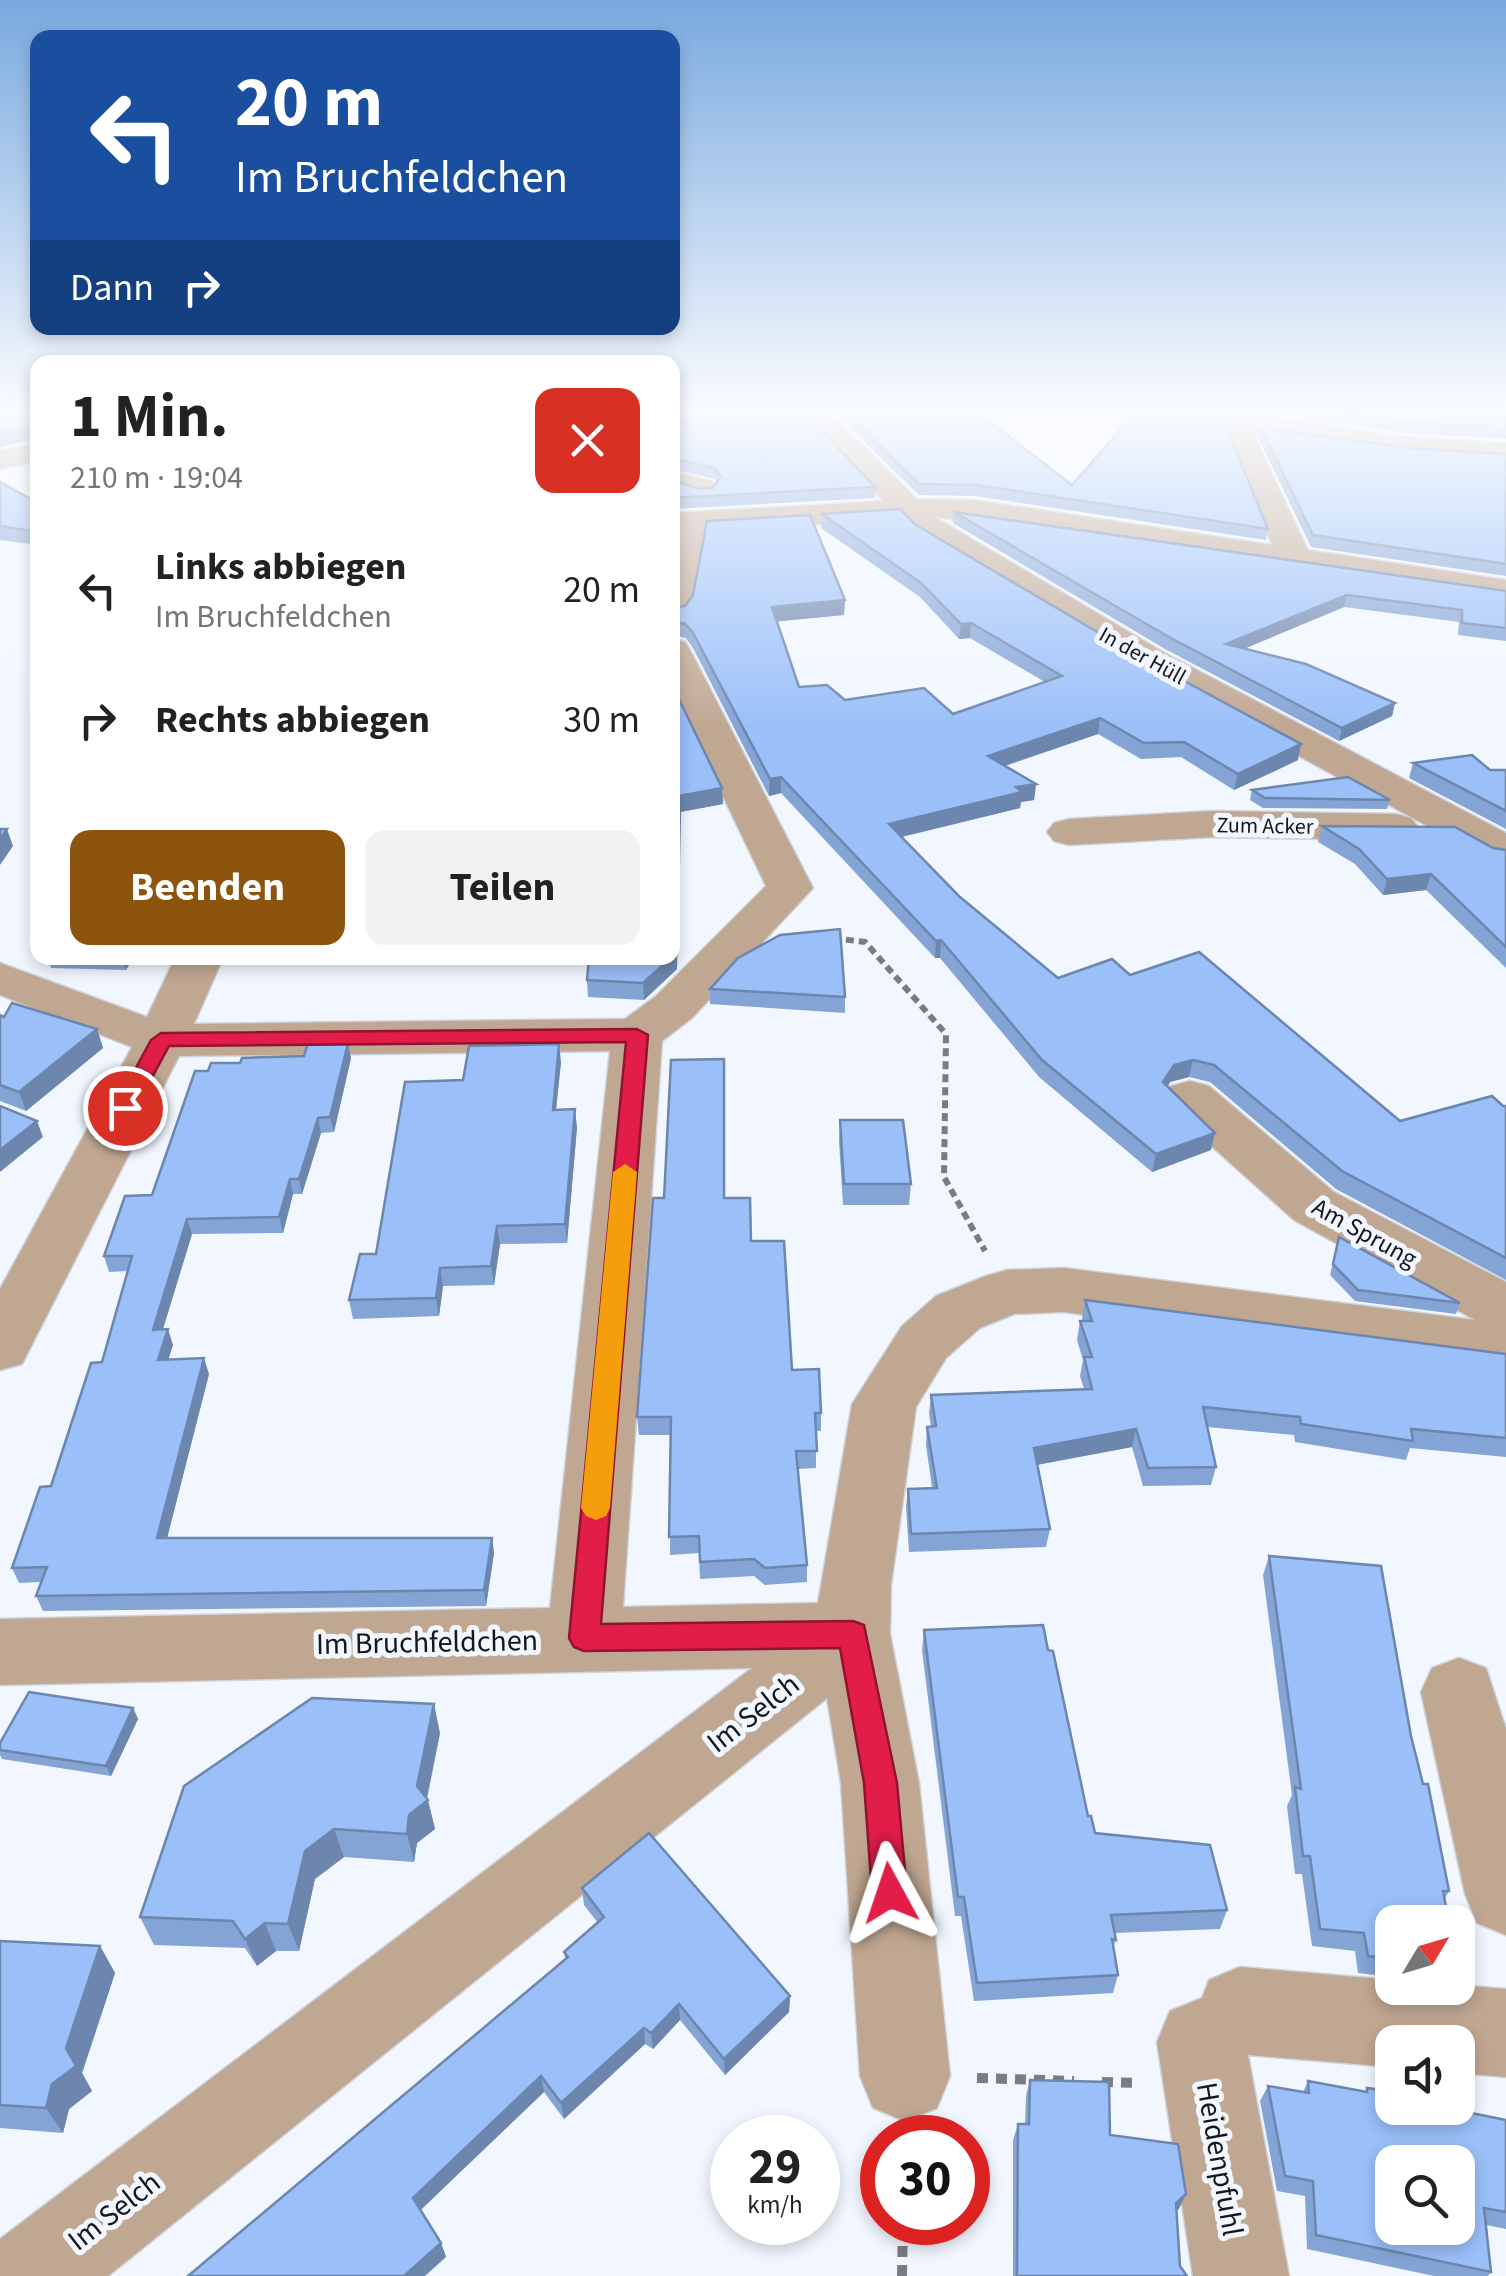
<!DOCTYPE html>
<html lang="de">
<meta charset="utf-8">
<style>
:root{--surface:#fff;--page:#f2f2f2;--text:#222;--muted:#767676;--accent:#8d540e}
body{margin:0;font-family:"Source Sans 3",sans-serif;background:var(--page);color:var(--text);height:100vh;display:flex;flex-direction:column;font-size:38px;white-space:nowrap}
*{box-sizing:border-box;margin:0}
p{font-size:32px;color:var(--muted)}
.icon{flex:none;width:55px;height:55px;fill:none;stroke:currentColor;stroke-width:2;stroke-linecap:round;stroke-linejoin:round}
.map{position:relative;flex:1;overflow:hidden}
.details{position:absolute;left:30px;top:355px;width:650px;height:610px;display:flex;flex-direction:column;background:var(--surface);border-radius:20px;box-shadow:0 5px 15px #0003}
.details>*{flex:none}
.top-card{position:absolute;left:30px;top:30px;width:650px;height:305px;border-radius:20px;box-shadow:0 5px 15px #0003;background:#1a4fa0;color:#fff;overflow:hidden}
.needle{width:65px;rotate:52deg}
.tools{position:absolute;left:1375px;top:1905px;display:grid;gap:20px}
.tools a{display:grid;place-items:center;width:100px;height:100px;border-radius:20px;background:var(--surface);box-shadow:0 5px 15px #0003;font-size:50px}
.speed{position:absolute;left:710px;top:2115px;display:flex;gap:20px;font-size:50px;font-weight:700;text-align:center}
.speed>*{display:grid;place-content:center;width:130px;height:130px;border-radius:50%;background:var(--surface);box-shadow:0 5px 15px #0003;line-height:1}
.speed small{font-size:25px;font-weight:400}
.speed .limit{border:15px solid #d22;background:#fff;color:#111}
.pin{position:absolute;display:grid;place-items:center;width:85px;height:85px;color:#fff;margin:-42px;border:5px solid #fff;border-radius:50%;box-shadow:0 2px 10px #0007}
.me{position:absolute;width:110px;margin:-55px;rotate:355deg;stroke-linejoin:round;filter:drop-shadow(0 0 8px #0008)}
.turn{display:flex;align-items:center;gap:35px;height:210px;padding:0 40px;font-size:45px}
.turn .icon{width:130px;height:130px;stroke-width:2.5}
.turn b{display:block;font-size:70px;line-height:85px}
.then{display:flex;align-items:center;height:95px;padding:0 40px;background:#0003;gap:20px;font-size:38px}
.round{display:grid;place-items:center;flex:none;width:105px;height:105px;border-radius:20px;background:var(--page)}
.summary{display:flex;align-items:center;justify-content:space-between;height:170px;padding:0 40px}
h1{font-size:60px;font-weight:700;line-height:75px}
.button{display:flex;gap:20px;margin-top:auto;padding:20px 40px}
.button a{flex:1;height:115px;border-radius:20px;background:var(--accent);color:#fff;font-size:40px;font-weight:700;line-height:115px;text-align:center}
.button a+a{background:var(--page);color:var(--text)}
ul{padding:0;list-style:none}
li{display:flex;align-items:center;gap:30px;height:130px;padding:0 40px}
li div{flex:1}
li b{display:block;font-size:38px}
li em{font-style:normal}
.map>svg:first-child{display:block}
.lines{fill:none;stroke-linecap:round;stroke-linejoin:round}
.minor-casing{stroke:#cfd3da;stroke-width:3}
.path-far1{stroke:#797c81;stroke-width:6;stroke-dasharray:8 5;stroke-linecap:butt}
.path{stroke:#797c81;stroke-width:10;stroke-dasharray:11 8;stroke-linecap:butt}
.minor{fill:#c0a792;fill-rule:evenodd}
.wall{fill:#84a4d6}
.shaded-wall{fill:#6c86ae}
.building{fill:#9abff9;stroke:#6c86ae;stroke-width:2.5;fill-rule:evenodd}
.route{fill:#e11d48;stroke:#92132f;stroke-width:2.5}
.slow{fill:#f59e0b}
.labels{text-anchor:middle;stroke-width:10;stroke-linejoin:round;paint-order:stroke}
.far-street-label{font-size:22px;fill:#15171a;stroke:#f2f7ff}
.street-label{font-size:25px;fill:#15171a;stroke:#f2f7ff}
.near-street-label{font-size:30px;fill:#15171a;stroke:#f2f7ff}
</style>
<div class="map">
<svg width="1506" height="2276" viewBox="0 0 1506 2276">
<rect width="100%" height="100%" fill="#f2f7ff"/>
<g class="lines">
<defs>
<g id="minor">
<polygon points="672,412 687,412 699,421 695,427 672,433"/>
<polygon points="799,412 829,412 917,499 974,500 1272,545 1215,412 1243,412 1406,437 1506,443 1506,461 1406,455 1253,434 1308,550 1506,580 1506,600 935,517 1163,652 1506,833 1506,864 1490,860 1137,668 917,536 901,519 704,531 690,609 685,617 672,620 672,513 883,501"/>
<polygon points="38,443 38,461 0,469 0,451"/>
<polygon points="672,471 712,481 717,488 712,495 701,497 672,490"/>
<polygon points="672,639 685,642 690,650 813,888 692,1018 662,1041 623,1607 818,1603 852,1404 902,1326 936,1296 986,1276 1007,1270 1064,1268 1475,1320 1294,1220 1171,1110 1163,1098 1171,1086 1190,1081 1209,1086 1334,1192 1506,1282 1506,1370 1064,1312 1014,1314 980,1328 946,1358 916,1407 891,1585 890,1634 919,1783 950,2076 937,2108 905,2121 873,2108 860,2076 841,1783 827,1698 108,2276 0,2276 0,2239 752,1668 0,1685 0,1619 550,1608 610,1051 179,1056 22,1364 0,1370 0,1289 132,1047 0,995 0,963 147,1017 175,958 223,958 194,1024 625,1019 656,996 766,886 672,690"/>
<polygon points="1213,811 1396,814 1411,818 1418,827 1411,836 1396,840 1213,837 1069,845 1054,841 1047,832 1054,823 1069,819"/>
<polygon points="1459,1658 1486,1668 1506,1729 1506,1935 1477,1923 1465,1894 1421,1692 1432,1668"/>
<polygon points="1240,1967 1392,1980 1392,1988 1458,1985 1506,1989 1506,2077 1458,2073 1458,2042 1392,2042 1392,2067 1248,2055 1289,2276 1193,2276 1157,2042 1170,2011 1202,1998 1209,1980"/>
</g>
</defs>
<!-- minor casing -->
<use href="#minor" class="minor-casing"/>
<!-- path-far1 -->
<polyline class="path-far1" points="833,938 865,942 946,1034 944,1177 985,1251"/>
<!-- path -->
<g class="path">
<polyline points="977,2078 1074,2081"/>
<polyline points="1102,2082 1139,2083"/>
<polyline points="902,2276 903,2222"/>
</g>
<!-- minor -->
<use href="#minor" class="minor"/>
</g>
<!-- wall -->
<g class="wall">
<polygon points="693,412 804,412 875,487 875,498 672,509 672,480 700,489 712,488 717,482 715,479 672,469 672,426 696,420 698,416"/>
<polygon points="834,412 977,412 1072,485 1268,529 1266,540 975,496 919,495"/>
<polygon points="1267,412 1506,412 1506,439 1406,433"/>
<polygon points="1261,428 1408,448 1506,454 1506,576 1311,547 1259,439"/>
<polygon points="0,482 38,503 38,545 0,540"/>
<polygon points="954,512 1506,591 1506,641 1458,635 1459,622 1344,607 1244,649 1395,703 1392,716 1339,741 1165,649 953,523"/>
<polygon points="822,514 916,525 1298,760 1234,790 1181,757 1141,759 1098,734 1005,766 1036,784 1034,800 1021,802 1020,808 902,837 960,897 1058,978 1130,975 1400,1121 1506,1106 1506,1280 1336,1189 1210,1082 1189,1077 1170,1082 1168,1086 1211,1150 1152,1172 1039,1077 940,958 935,958 781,793 769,796 693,648 686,638 673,635 672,609 845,600 844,615 777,621 799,687 845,700 953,714 1045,682 970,638 959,639 920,597 821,528"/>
<polygon points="672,685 722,788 723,804 680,812 677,969 644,1000 588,997 587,980"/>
<polygon points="1413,763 1490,770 1506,770 1506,829 1409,778"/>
<polygon points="1252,790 1390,800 1387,809 1263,808 1250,800"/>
<polygon points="1322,826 1506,850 1506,968 1426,890 1383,895 1355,864 1318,842"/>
<polygon points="48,958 133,958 126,970 51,968"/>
<polygon points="710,989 845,997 845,1013 710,1004"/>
<polygon points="0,1015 97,1029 103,1048 26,1111 0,1101"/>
<polygon points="351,1058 334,1132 321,1133 302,1194 293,1194 283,1233 192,1234 163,1329 173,1345 168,1360 209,1374 167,1538 492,1538 494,1553 486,1606 43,1611 36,1596 41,1582 19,1583 12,1568 51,1486 102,1362 127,1271 109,1272 104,1256 152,1195 208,1071 240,1063"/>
<polygon points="561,1062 556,1110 577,1127 567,1243 500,1244 494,1285 443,1286 439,1316 353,1319 349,1300 376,1254"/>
<polygon points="840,1120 911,1184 909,1205 843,1205 839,1141"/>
<polygon points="724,1198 751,1241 792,1370 821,1413 821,1431 816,1431 816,1468 798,1469 807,1565 807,1582 765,1585 754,1576 700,1579 699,1553 670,1555 671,1435 639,1435 637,1417"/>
<polygon points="1339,1237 1460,1303 1456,1314 1355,1301 1330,1275"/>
<polygon points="1085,1300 1506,1354 1506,1457 1410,1448 1406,1460 1295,1442 1294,1435 1207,1427 1216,1467 1211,1485 1143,1486 1132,1447 1037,1465 1050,1529 1046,1547 909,1552 906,1507 908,1489 932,1488 926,1445 927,1427 931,1427 929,1413 931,1395 1084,1389 1080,1376 1083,1360 1077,1340 1080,1321 1083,1321 1082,1318"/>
<polygon points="1269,1556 1411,1736 1449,1891 1444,1900 1392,1922 1392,1977 1358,1973 1355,1951 1312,1946 1302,1874 1295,1874 1287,1806 1292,1795 1263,1575"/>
<polygon points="924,1630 1088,1816 1095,1833 1227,1910 1220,1929 1115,1933 1116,1940 1113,1947 1118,1975 1113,1993 974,2001 961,1916 955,1916 922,1650"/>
<polygon points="133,1708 138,1719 111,1776 2,1759 0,1755 0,1743"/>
<polygon points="440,1733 427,1799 435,1829 417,1843 414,1862 344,1857 315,1879 299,1951 276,1951 257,1966 245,1948 154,1945 140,1917"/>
<polygon points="582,1888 790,1996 789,2012 725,2075 680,2020 653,2049 645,2044 564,2119 544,2092 421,2210 441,2243 446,2257 188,2276 565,1959 564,1952 598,1923 584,1905"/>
<polygon points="0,1941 100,1946 115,1973 82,2073 92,2091 69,2109 63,2133 0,2128"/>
<polygon points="1030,2080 1110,2135 1186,2194 1176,2211 1180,2266 1187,2276 1013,2276 1013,2140 1018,2124 1025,2124 1026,2096"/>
<polygon points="1308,2081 1365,2092 1367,2088 1392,2108 1506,2120 1506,2229 1486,2225 1491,2272 1488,2276 1434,2276 1307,2249 1305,2196 1277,2191 1260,2101 1268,2086 1303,2092"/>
</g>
<!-- shaded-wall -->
<g class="shaded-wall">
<polygon points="38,425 38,438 0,447 0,433"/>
<polygon points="1347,595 1344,607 1224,657 1226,644"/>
<polygon points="845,600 844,615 772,622 772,607"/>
<polygon points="971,623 970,638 959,639 961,624"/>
<polygon points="1395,703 1392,716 1339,741 1342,728"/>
<polygon points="1100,718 1098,734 986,772 988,756"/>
<polygon points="1301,744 1298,760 1234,790 1238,774"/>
<polygon points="781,777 781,793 769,796 770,779"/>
<polygon points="1036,784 1034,800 1021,802 1020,808 888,840 889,824 1016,787"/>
<polygon points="722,788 723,804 680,812 677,969 644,1000 643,983 672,958 674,797"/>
<polygon points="7,829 13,846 0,865 0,839"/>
<polygon points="1431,874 1426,890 1383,895 1387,879"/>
<polygon points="941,940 940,958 935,958 936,941"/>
<polygon points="122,958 133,958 126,970"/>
<polygon points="97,1029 103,1048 26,1111 19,1092"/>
<polygon points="348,1043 351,1058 334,1132 330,1117"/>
<polygon points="559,1044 561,1062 554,1128 553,1110"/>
<polygon points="1193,1060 1189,1077 1170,1082 1160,1100 1163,1082 1174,1065"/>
<polygon points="575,1109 577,1127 567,1243 565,1224"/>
<polygon points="318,1118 321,1133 302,1194 299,1179"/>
<polygon points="37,1121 43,1137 0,1172 0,1150"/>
<polygon points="1215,1133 1211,1150 1152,1172 1156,1154"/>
<polygon points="290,1179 293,1194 283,1233 279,1217"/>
<polygon points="187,1219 192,1234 158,1345 153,1330"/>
<polygon points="497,1226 500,1244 494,1285 491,1266"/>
<polygon points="440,1268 443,1286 439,1316 436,1298"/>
<polygon points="168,1329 173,1345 163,1375 158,1360"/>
<polygon points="204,1358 209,1374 163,1554 157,1538"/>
<polygon points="1136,1429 1132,1447 1030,1466 1034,1448"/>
<polygon points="492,1538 494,1553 486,1606 484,1590"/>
<polygon points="434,1704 440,1733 426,1802 428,1800 435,1829 417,1843 414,1862 407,1834 409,1815"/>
<polygon points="133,1708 138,1719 111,1776 106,1766"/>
<polygon points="334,1829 344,1857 315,1879 299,1951 288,1924 305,1851"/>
<polygon points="265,1923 276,1951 257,1966 245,1939"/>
<polygon points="100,1946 115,1973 82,2073 92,2091 69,2109 63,2133 46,2108 52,2084"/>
<polygon points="790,1996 789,2012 725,2075 724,2059"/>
<polygon points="679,2004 680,2020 653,2049 651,2033"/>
<polygon points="644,2028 645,2044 564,2119 561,2103"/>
<polygon points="541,2076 544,2092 418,2212 413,2198"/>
<polygon points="1186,2194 1179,2209 1169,2218 1176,2203"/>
<polygon points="441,2243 446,2257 425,2276 404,2276"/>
</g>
<!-- building -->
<g class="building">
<polygon points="0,412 38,412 38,425 0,433"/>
<polygon points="701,412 804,412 875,487 672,498 672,480 700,489 712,488 721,477 715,468 672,458 672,426 696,420"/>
<polygon points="845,412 977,412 1072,485 1136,412 1220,412 1268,529 976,485 919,484"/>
<polygon points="1338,412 1506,412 1506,428 1409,423"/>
<polygon points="1261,428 1408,448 1506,454 1506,564 1313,535"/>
<polygon points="0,482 38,503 38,532 0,526"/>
<polygon points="900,509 916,525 1138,656 1301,744 1238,774 1184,742 1144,743 1100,718 988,756 1036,784 1016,787 1022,792 889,824 960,897 1058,978 1112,959 1130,975 1199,952 1400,1121 1492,1096 1503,1106 1506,1106 1506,1258 1342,1171 1214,1065 1193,1060 1174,1065 1163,1082 1215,1133 1156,1154 1042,1060 941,940 936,941 781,777 770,779 693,633 685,624 672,621 672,609 685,606 693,595 707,521 810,515 845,600 772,607 799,687 827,685 845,700 924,688 953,714 1062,676 971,623 961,624 921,583 822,514"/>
<polygon points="954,512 1506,591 1506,628 1462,623 1462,610 1347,595 1226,644 1306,664 1395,703 1342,728 1167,636"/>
<polygon points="672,685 722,788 674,797 680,806 677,952 672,956"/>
<polygon points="1472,755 1490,770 1506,770 1506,811 1413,763"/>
<polygon points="1348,777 1390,800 1265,798 1252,790"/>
<polygon points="1322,826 1455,827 1493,848 1506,850 1506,947 1431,874 1387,879 1359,849"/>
<polygon points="0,829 7,829 0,839"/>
<polygon points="840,929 845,997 710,989 738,958 780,935"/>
<polygon points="589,958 671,958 643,983 587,980"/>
<polygon points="12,1003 97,1029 19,1092 0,1085 0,1015 4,1017"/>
<polygon points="308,1043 348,1043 330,1117 318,1118 299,1179 290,1179 279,1217 187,1219 153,1330 168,1329 158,1360 204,1358 157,1538 492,1538 484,1590 36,1596 47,1567 12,1568 40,1487 51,1486 91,1363 102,1362 132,1256 104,1256 125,1196 152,1195 195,1071 208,1071 211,1063 240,1063 242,1058 304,1056"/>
<polygon points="559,1044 553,1110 575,1109 565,1224 497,1226 491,1266 440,1268 436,1298 349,1300 360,1254 376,1254 405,1082 463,1080 469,1046"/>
<polygon points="724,1059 724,1198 750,1198 751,1241 784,1241 792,1370 819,1369 821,1413 815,1413 817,1451 796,1451 807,1565 765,1568 754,1559 700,1562 699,1536 669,1537 671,1417 637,1417 653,1198 664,1198 671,1060"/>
<polygon points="0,1106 37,1121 0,1150"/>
<polygon points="840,1120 903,1120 911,1184 844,1184"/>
<polygon points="1339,1237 1460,1303 1358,1290 1333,1264"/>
<polygon points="1085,1300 1506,1354 1506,1438 1411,1429 1413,1441 1301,1424 1300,1417 1203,1407 1216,1467 1148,1468 1136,1429 1034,1448 1050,1529 911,1534 908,1489 937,1488 927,1427 936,1426 931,1395 1092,1389 1084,1357 1092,1357 1080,1321 1092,1321"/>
<polygon points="1269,1556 1381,1566 1411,1736 1423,1784 1428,1784 1449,1891 1443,1891 1449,1922 1392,1922 1392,1958 1368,1956 1364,1933 1320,1929 1310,1856 1303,1856 1295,1787 1301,1789"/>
<polygon points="1043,1625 1048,1650 1053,1651 1088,1816 1091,1816 1095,1833 1210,1845 1227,1910 1111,1915 1116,1940 1112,1939 1118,1975 977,1983 964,1897 958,1897 924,1630"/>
<polygon points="29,1692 133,1708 106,1766 0,1750 0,1743"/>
<polygon points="312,1698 434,1704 417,1786 428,1800 409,1815 407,1834 334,1829 305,1851 288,1924 265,1923 245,1939 233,1921 140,1917 184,1786"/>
<polygon points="649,1833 790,1996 724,2059 679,2004 651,2033 644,2028 561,2103 541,2076 413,2198 441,2243 404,2276 188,2276 568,1957 564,1952 604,1917 582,1888"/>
<polygon points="0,1941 100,1946 66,2048 76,2066 52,2084 46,2108 0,2105"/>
<polygon points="1030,2080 1109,2082 1110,2135 1178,2144 1186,2194 1176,2203 1180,2266 1187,2276 1017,2276 1018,2124 1029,2124"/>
<path d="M1308 2081 1367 2092V2088L1392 2091V2108H1447L1506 2120V2212L1484 2208 1491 2272 1316 2235 1313 2181 1285 2176 1268 2086 1309 2093ZM1392 2162H1458V2228H1392Z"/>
</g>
<!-- sky -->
<linearGradient id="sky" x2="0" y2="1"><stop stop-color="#79a9de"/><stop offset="0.56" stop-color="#f9fbff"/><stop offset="1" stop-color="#f9fbff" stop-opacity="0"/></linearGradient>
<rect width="1506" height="731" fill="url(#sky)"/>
<!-- route -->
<polygon class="route" points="637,1029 648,1035 601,1624 853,1621 864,1625 897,1783 907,1893 902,1905 890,1910 877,1905 872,1893 864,1783 840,1648 584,1651 574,1647 569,1638 626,1042 169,1046 133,1113 125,1115 114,1108 151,1040 161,1033"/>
<!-- slow -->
<polygon class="slow" points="625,1164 637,1172 610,1508 606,1516 596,1520 586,1516 581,1508 613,1172"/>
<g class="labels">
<!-- far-street labels -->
<g class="far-street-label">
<text transform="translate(1143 655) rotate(29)" y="8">In der Hüll</text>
<text transform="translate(1265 825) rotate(1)" y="8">Zum Acker</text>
</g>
<!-- street labels -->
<g class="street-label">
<text transform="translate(1365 1232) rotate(29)" y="9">Am Sprung</text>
</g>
<!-- near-street labels -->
<g class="near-street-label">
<text transform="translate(427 1642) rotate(-1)" y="10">Im Bruchfeldchen</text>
<text transform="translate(753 1713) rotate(-38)" y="10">Im Selch</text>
<text transform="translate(1220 2159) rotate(80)" y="10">Heidenpfuhl</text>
<text transform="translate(114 2211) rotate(-38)" y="10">Im Selch</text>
</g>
</g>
</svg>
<div class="tools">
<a><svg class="needle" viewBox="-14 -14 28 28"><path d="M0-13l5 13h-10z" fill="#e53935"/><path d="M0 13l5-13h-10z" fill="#767676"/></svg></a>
<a><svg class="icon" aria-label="sound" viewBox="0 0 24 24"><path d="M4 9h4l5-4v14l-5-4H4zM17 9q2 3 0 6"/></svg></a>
<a><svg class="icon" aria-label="search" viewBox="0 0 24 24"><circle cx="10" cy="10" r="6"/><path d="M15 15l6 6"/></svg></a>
</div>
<div class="speed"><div>29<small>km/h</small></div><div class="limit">30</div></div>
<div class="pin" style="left:125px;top:1108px;background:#d93025"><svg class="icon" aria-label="arrive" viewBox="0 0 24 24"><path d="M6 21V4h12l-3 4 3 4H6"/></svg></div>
<svg class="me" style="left:890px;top:1893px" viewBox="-20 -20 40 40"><path d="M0-17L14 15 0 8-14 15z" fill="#e11d48" stroke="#fff" stroke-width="4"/></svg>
<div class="top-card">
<div class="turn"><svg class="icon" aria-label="left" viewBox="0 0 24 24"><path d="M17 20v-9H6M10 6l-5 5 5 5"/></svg><div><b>20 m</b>Im Bruchfeldchen</div></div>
<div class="then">Dann<svg class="icon" aria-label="right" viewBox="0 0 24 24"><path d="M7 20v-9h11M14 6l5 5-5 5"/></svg></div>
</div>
<section class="details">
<div class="summary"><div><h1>1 Min.</h1><p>210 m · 19:04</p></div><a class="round" style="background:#d93025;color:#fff"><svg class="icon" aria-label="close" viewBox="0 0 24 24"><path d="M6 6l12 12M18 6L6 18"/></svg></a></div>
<ul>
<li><svg class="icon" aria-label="left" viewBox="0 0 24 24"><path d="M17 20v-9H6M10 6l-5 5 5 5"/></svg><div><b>Links abbiegen</b><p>Im Bruchfeldchen</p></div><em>20 m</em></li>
<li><svg class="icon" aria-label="right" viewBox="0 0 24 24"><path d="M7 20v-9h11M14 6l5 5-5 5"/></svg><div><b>Rechts abbiegen</b></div><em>30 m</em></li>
</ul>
<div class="button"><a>Beenden</a><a>Teilen</a></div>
</section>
</div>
